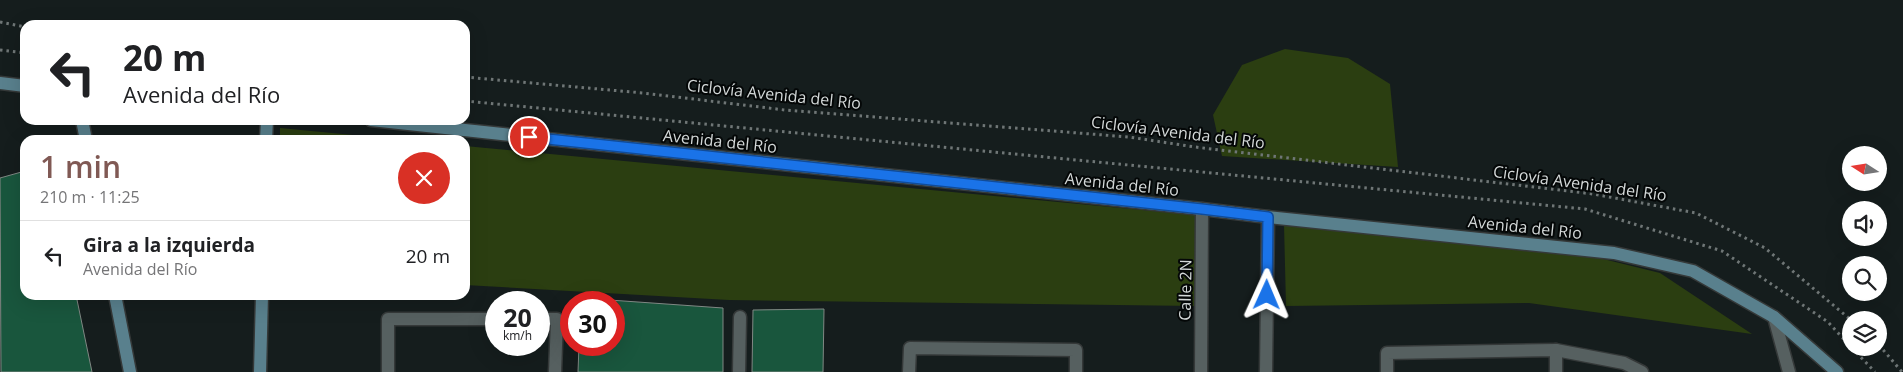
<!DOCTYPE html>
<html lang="es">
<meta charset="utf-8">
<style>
:root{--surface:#fff;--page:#f2f2f2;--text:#202124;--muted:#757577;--line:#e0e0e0;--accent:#805954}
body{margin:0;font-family:"Open Sans",sans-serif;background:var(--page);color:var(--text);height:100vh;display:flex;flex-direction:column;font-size:19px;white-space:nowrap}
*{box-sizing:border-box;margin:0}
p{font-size:16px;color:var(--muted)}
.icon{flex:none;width:28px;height:28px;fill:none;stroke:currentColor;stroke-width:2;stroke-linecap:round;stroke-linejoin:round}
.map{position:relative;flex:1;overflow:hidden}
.panel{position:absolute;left:20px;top:135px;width:450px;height:165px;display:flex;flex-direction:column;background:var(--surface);border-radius:15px;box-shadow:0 5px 20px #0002}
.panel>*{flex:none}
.top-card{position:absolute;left:20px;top:20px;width:450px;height:105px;border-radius:15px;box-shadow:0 5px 20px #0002;background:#fff;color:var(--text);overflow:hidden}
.needle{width:32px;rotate:282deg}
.buttons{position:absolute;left:1842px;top:146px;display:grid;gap:10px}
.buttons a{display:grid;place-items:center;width:45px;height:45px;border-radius:50%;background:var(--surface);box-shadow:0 5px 20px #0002;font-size:25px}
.speed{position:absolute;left:485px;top:291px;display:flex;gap:10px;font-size:25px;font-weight:700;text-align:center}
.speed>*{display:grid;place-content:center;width:65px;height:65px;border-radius:50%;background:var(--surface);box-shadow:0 5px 20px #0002;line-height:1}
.speed small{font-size:12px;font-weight:400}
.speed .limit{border:8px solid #d22;background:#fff;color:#111}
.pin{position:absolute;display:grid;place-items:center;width:42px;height:42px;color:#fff;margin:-21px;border:2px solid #fff;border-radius:50%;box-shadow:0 1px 5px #0007}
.me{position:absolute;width:55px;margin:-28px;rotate:1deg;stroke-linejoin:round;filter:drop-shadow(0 0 4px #0008)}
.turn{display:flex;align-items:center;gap:18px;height:105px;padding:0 20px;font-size:22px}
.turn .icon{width:65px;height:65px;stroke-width:2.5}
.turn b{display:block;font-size:35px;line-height:42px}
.round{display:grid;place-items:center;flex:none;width:52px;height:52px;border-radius:26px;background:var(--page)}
.overview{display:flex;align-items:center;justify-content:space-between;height:85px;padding:0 20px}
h1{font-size:30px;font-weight:600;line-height:38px;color:var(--accent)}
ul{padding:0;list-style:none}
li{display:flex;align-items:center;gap:15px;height:70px;padding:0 20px;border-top:1px solid var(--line)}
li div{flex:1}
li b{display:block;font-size:19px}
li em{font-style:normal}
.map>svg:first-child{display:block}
.green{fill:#2b3e11}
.building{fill:#19563d;stroke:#808884}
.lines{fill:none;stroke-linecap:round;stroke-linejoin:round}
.lane-casing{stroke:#353939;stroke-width:15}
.street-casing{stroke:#353939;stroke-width:15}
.secondary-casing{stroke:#353939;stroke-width:15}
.path{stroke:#6f7676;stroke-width:3;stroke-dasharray:2.5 4;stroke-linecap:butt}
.lane{stroke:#566060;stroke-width:12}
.street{stroke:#566060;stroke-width:12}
.secondary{stroke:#59808d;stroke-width:12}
.route-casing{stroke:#114b97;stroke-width:12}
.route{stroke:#1a73e8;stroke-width:9}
.labels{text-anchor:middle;stroke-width:4;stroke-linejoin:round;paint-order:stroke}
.street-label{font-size:16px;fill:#d3d8d8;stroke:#040707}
</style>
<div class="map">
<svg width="1903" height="372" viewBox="0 0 1903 372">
<rect width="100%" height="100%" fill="#151d1d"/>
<!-- green -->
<g class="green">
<polygon points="1285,49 1348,58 1390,84 1398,167 1222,156 1213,115 1242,65"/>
<polygon points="280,128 405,140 280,140"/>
<polygon points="465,146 1195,215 1196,306 729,300 465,285"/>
<polygon points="1284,224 1583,254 1660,273 1752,334 1529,303 1286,306"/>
</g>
<!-- building -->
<g class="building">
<polygon points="25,171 25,295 76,295 92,372 1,372 0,178"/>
<polygon points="581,298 723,308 723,372 578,372 579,345 614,345 614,302 581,302"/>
<polygon points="824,309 823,372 752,372 753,310"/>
</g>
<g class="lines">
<defs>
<polyline id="lane" points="1774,317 1789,372"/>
<g id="street">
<polyline points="539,319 557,319 555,372"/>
<polyline points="388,372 388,319 496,319"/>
<polyline points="739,372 740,317"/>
<polyline points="909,372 910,348 1076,350 1076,372"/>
<polyline points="1201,372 1202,209"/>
<polyline points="1266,372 1268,217"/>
<polyline points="1387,372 1387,353 1556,350 1624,363 1642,372"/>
<polyline points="1556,372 1556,350"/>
</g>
<g id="secondary">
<polyline points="0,83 25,86"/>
<polyline points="82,120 86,140"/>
<polyline points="371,120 1202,209 1268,217 1614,253 1693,271 1774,317 1837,372"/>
<polyline points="266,140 267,120"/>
<polyline points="115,295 130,372"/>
<polyline points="260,372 262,295"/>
</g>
</defs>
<!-- lane casing -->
<use href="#lane" class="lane-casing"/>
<!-- street casing -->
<use href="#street" class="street-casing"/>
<!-- secondary casing -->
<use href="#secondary" class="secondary-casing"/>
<!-- path -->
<g class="path">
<polyline points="0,22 25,27"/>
<polyline points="0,50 25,53"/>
<polyline points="465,77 643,93 785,110 1129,137 1195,147 1593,194 1696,213 1765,248 1851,320"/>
<polyline points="465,101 1585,209 1722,251 1828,322 1851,347"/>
<polyline points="1879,345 1902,372"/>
<polyline points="1852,348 1875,372"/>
</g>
<!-- lane -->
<use href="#lane" class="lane"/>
<!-- street -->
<use href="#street" class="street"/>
<!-- secondary -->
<use href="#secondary" class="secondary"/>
</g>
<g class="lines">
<defs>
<polyline id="route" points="529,137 1202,209 1268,217 1267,295"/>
</defs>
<!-- route casing -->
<use href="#route" class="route-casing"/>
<!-- route -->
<use href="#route" class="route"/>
</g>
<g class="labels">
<!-- street labels -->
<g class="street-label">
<text transform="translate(774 94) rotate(6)" y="6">Ciclovía Avenida del Río</text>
<text transform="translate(1178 132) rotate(7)" y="6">Ciclovía Avenida del Río</text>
<text transform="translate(720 141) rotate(6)" y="6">Avenida del Río</text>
<text transform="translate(1580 183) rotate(8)" y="6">Ciclovía Avenida del Río</text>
<text transform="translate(1122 184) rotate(6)" y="6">Avenida del Río</text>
<text transform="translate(1525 227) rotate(6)" y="6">Avenida del Río</text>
<text transform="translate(1185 290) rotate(-89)" y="6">Calle 2N</text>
</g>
</g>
</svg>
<div class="buttons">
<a><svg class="needle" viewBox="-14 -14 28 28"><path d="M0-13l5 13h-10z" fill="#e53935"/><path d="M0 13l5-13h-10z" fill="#757577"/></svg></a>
<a><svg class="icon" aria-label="sound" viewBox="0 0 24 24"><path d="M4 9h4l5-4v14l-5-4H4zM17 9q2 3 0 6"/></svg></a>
<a><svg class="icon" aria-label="search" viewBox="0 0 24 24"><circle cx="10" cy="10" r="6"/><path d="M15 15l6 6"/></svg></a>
<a><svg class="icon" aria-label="layers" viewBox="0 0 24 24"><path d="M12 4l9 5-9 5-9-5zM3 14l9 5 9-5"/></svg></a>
</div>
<div class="speed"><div>20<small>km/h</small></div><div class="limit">30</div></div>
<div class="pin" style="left:529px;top:137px;background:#d93025"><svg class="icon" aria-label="arrive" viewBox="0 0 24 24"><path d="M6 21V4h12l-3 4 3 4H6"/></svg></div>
<svg class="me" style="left:1267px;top:295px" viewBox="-20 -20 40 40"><path d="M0-17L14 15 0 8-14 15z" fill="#1a73e8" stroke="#fff" stroke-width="4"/></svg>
<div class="top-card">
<div class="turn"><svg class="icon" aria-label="left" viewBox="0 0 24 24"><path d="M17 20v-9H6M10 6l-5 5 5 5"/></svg><div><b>20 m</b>Avenida del Río</div></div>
</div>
<section class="panel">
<div class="overview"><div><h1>1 min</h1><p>210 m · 11:25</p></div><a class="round" style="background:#d93025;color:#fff"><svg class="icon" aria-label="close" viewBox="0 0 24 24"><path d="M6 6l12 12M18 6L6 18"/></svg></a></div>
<ul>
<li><svg class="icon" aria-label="left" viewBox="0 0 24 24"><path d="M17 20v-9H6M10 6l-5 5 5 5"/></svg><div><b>Gira a la izquierda</b><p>Avenida del Río</p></div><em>20 m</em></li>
</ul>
</section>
</div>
